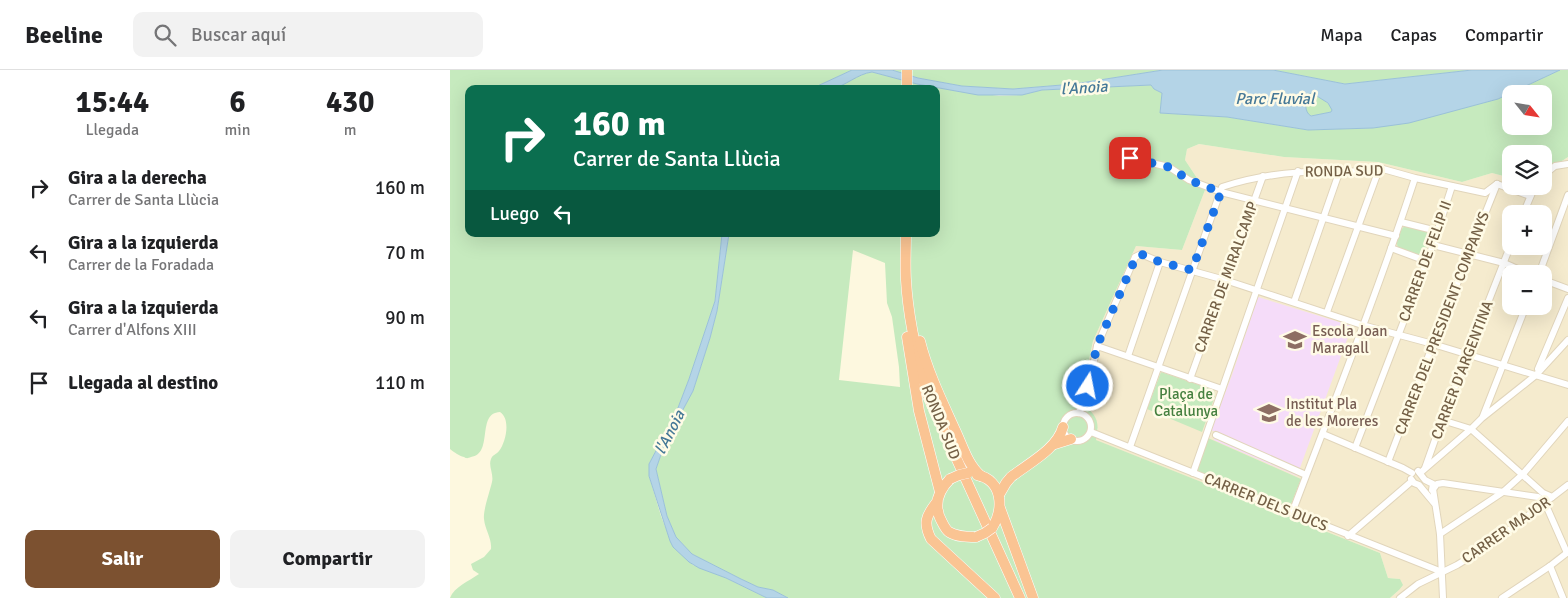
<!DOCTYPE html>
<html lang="es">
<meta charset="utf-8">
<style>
:root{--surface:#fff;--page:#f2f2f2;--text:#202124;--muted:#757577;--line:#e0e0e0;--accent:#7c5130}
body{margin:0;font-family:Signika,sans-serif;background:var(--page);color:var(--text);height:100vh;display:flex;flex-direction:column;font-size:19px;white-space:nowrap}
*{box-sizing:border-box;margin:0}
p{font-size:16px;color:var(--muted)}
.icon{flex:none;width:28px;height:28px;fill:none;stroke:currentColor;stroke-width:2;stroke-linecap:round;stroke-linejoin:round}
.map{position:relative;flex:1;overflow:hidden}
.details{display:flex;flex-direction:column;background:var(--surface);width:450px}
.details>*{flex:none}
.banner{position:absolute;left:15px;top:15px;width:475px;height:152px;border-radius:10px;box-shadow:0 5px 20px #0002;background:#0b6e4f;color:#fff;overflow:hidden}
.needle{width:32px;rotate:120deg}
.fabs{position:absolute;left:1052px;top:15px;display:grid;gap:10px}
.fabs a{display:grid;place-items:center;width:50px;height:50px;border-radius:10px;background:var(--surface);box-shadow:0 5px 20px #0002;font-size:25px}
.pin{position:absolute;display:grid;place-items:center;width:42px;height:42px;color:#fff;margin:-21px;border-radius:10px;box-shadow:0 2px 8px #0006}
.me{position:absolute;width:55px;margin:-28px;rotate:11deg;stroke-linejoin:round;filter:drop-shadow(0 0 4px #0008)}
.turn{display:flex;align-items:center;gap:18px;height:105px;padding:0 25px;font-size:22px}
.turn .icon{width:65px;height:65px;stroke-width:2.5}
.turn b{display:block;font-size:35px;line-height:42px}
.then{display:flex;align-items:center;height:48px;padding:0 25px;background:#0003;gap:10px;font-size:19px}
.eta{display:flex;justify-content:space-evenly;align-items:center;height:85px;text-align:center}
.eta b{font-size:30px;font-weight:800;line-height:35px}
.button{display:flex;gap:10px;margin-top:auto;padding:10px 25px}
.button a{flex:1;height:58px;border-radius:10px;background:var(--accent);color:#fff;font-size:20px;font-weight:800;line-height:58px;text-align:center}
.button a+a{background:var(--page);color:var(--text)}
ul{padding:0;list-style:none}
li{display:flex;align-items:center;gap:15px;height:65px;padding:0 25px}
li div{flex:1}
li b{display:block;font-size:19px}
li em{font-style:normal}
header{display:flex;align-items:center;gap:30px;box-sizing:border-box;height:70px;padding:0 25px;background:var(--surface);border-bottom:1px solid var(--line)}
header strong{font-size:24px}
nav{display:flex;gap:28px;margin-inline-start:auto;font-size:18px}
.search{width:350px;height:45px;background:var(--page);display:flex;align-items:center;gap:12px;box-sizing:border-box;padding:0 18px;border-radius:10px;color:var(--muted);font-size:19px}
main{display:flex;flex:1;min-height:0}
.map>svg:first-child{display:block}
.residential{fill:#f5ebce;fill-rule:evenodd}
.education{fill:#f5dcf9}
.green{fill:#c6eabe;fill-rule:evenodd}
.water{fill:#b4d4e7;stroke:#9ac1d9;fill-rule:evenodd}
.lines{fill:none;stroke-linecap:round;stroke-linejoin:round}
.minor-casing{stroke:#e1d5bb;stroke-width:8}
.highway-casing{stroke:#fff;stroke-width:11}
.minor{stroke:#fff;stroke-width:6}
.highway{stroke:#fac493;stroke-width:10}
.highway-bridge-casing{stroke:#fff;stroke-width:11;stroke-linecap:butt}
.highway-bridge{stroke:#fac493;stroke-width:10}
.route{stroke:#1a73e8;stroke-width:9;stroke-dasharray:0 16.2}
.labels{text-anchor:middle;stroke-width:5;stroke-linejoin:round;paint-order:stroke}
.street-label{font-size:15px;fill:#746046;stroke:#fffbe6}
.education-label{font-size:15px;fill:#785e54;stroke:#fffbe6;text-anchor:start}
.park-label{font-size:15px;fill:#468040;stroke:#fffbe6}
.water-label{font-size:16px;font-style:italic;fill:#457897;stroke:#fffbe6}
</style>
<header>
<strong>Beeline</strong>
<div class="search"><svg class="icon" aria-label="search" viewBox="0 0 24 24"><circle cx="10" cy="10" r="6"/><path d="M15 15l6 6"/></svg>Buscar aquí</div>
<nav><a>Mapa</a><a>Capas</a><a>Compartir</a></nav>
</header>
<main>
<section class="details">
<div class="eta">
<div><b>15:44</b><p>Llegada</p></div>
<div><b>6</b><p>min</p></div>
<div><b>430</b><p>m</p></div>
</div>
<ul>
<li><svg class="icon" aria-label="right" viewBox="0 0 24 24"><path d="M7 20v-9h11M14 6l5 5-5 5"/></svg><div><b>Gira a la derecha</b><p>Carrer de Santa Llùcia</p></div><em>160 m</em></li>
<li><svg class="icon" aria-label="left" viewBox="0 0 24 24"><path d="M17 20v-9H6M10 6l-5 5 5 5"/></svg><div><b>Gira a la izquierda</b><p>Carrer de la Foradada</p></div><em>70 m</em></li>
<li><svg class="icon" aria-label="left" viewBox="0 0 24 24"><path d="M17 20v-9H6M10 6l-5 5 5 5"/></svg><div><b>Gira a la izquierda</b><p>Carrer d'Alfons XIII</p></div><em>90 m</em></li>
<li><svg class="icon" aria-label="arrive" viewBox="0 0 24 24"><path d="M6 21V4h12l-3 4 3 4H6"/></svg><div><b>Llegada al destino</b></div><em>110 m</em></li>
</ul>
<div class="button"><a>Salir</a><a>Compartir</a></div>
</section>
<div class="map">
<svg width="1118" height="528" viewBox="0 0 1118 528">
<rect width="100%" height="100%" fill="#fdf8df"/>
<!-- residential -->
<path class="residential" d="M749 74 834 87 928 92 1012 112 1042 103 1061 108V116H1094V103L1118 87V528H940L949 520 950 509 938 508 930 483 645 370 648 359 630 334 643 271 686 176 732 180 755 120 735 90 737 79ZM1061 144H1094V176H1061ZM1061 204H1094V236H1061Z"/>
<!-- education -->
<polygon class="education" points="808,227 902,256 847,406 764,370 766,362 761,360 782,305"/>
<!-- green -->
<g class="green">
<path d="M0 0H402L361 19H19V164H272L265 231 239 309 226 343 199 394V406L211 446 223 477 243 495 276 508 317 528H0C4 517 19 511 29 504L23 500 21 494 34 487 41 479C42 468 35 460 34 449 33 440 40 421 42 412 44 404 38 396 41 389 42 385 47 384 49 381 56 372 61 349 50 342 26 343 44 384 21 387 18 388 17 389 14 387 9 386 4 382 0 379Z"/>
<polygon points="442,0 713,0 624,14 563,19 512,16 468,8"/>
<polygon points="823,0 1022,0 895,14"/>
<path d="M1110 0H1118V87L1094 103V84H1061V108L1042 103 1012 112 928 92 834 87 749 74 737 79 735 90 755 120 732 180 686 176 643 271 630 333C647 344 650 351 646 370L930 483 938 508 950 509 953 515 949 520 940 528H338L323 520 308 517 291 509 242 484 226 467 217 446 206 399 215 373 243 321 260 268 267 241 279 164H486V19H381C395 14 408 4 422 2L467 14 549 26 571 25 592 20 701 15 704 19 712 23 710 43 777 47 858 60 923 58 1048 29ZM1061 24H1094V56H1061ZM403 180 435 193 437 233 442 247 449 297 450 317 389 310Z"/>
<path d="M860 23C868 25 879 32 883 40L881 42 863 46 858 45C855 40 855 30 857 24Z"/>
<path d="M955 156 980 162 981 167 973 185 970 186 948 178C945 171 949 160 955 156Z"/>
<polygon points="711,302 764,320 765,326 752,362 697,339"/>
<polygon points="758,368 851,409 840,437 836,438 748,402 748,397"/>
</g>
<!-- water -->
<g class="water">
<path d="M402 0H442L468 8 512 16 563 19 624 14 713 0H823L895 14 1022 0H1110L1048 29 959 53 923 58 858 60 777 47 710 43 712 23 704 19 701 15 592 20 572 25H528L467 14 422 2C407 4 396 16 381 19 375 20 367 19 361 19ZM862 23 878 33 882 40 881 42 861 46C854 42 855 31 858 24Z"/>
<polygon points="272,164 279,164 267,241 260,268 243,321 215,373 206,399 217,446 226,467 242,484 291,509 308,517 323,520 338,528 317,528 276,508 249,498 239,492 223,477 220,471 199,406 199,394 226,343 239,309 265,231"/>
</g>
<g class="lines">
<defs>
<g id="minor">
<polyline points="680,88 719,97 739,110 771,122 946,166"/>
<polyline points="1094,105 1105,96 1118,94"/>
<polyline points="1047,114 1080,126"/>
<polyline points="1073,144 1085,116"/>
<polyline points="951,152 987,161"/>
<polyline points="983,175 1054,193 1079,204"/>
<polyline points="941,178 976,191"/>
<polyline points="1089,204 1118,125"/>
<polyline points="1094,210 1118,219"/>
<polyline points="844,232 890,100"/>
<polyline points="877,242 928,102"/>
<polyline points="647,276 772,319"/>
<polyline points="678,286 710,192"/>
<polyline points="1088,299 1118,228"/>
<polyline points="740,309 813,106"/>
<circle cx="627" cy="357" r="14"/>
<polyline points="628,343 633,336 636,330 647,276 685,187 691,184 710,192 775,210 912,255 983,274 1118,315"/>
<polyline points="1033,346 1076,236"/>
<polyline points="992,350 1021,359 1093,423 1102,427"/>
<polyline points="641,362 992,502"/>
<polyline points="873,364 953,398 962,403"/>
<polyline points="766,365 856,405"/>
<path d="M680 377 772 117C823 100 874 100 928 102L933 99 965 108 1035 123 1047 114"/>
<polyline points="905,378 983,175 1002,116"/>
<polyline points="938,392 983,274 1047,114"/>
<polyline points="975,398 992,350 1061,174"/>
<polyline points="968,401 975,410 983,414 982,420"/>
<polyline points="743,403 848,101"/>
<polyline points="970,403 1021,359 1032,348 1086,305 1118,270"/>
<polyline points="961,409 964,413 969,415 984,433"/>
<polyline points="984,418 987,414 993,413 1088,427 1096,432"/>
<polyline points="983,419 990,464 993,528"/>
<polyline points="1095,433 1117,483"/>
<path d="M842 443C884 332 928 221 965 108"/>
<polyline points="990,464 1053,422 1073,404 1118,351"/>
<polyline points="898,466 962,411"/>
<polyline points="1100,496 1113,528"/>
<polyline points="950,528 968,514 1007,495 1041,474 1118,415"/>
<polyline points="1052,528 1100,496 1118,482"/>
</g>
<g id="highway">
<polyline points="457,19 457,0"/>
<path d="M456 164C456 179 455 195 456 210 458 249 467 287 477 324L570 528"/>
<polyline points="457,267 469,341 490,422"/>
<path d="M470 271C478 303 493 333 506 362 513 377 518 395 531 406"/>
<polyline points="605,374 621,369"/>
<path d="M527 405C553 410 554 439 542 458"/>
<path d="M500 409C487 422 483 436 492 452 494 456 496 460 499 462 507 467 517 467 526 467"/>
<path d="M549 425 556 413 561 407C579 393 607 379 613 357"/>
<path d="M486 433C476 446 473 453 481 469L545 528"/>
<polyline points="550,438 583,528"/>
</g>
</defs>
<!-- minor casing -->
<use href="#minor" class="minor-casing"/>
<!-- highway casing -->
<use href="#highway" class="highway-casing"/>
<!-- minor -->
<use href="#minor" class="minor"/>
<!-- highway -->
<use href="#highway" class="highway"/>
<defs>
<g id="highway-bridge">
<polyline points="500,409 509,405 518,403"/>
<polyline points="526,467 535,463 542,458"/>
</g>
</defs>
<!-- highway-bridge casing -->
<use href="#highway-bridge" class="highway-bridge-casing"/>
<!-- highway-bridge -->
<use href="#highway-bridge" class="highway-bridge"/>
</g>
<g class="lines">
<!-- route -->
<polyline class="route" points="638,316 647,276 686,187 691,184 710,192 742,200 771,122 739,110 719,97 680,88"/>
</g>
<!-- icons -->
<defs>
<symbol id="school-bare" viewBox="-9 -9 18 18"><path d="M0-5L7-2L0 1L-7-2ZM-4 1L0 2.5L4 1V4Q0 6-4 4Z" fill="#8d6e63" stroke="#fffbe6" stroke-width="2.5" paint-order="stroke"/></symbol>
</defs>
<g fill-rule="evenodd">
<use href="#school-bare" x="829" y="254" width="32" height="32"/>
<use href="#school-bare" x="803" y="327" width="32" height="32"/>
</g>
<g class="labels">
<!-- street labels -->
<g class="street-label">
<text transform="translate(894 101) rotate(-1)" y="5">RONDA SUD</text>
<text transform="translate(975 191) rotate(-70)" y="5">CARRER DE FELIP II</text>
<text transform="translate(776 207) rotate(-70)" y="5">CARRER DE MIRALCAMP</text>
<text transform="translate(992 253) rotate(-69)" y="5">CARRER DEL PRESIDENT COMPANYS</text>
<text transform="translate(1012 300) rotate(-69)" y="5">CARRER D'ARGENTINA</text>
<text transform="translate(491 352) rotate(68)" y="5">RONDA SUD</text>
<text transform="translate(816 432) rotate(22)" y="5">CARRER DELS DUCS</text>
<text transform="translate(1056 460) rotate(-35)" y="5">CARRER MAJOR</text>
</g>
<!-- education labels -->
<g class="education-label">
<text x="862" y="266">Escola Joan<tspan x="862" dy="17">Maragall</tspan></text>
<text x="836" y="339">Institut Pla<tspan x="836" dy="17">de les Moreres</tspan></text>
</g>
<!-- park labels -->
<g class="park-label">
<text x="736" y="329">Plaça de<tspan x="736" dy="17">Catalunya</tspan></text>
</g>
<!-- water labels -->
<g class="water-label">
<text transform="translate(634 17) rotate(-4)" y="6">l'Anoia</text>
<text x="825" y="34">Parc Fluvial</text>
<text transform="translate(219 362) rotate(-63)" y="6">l'Anoia</text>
</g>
</g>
</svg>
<div class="fabs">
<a><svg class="needle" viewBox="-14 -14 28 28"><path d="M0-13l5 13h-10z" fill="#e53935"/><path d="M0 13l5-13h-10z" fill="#757577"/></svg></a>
<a><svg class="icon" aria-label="layers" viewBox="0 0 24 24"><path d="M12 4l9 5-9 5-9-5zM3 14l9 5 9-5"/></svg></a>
<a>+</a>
<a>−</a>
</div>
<div class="pin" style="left:680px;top:88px;background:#d93025"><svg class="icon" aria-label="arrive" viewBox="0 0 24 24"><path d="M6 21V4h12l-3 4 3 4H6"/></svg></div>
<svg class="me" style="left:638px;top:316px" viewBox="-20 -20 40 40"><circle r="17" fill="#1a73e8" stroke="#fff" stroke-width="3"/><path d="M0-11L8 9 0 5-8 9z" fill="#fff"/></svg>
<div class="banner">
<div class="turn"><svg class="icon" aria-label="right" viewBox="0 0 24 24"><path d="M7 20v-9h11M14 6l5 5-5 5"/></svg><div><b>160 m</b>Carrer de Santa Llùcia</div></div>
<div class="then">Luego<svg class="icon" aria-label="left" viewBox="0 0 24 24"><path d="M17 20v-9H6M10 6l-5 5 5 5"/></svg></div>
</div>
</div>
</main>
